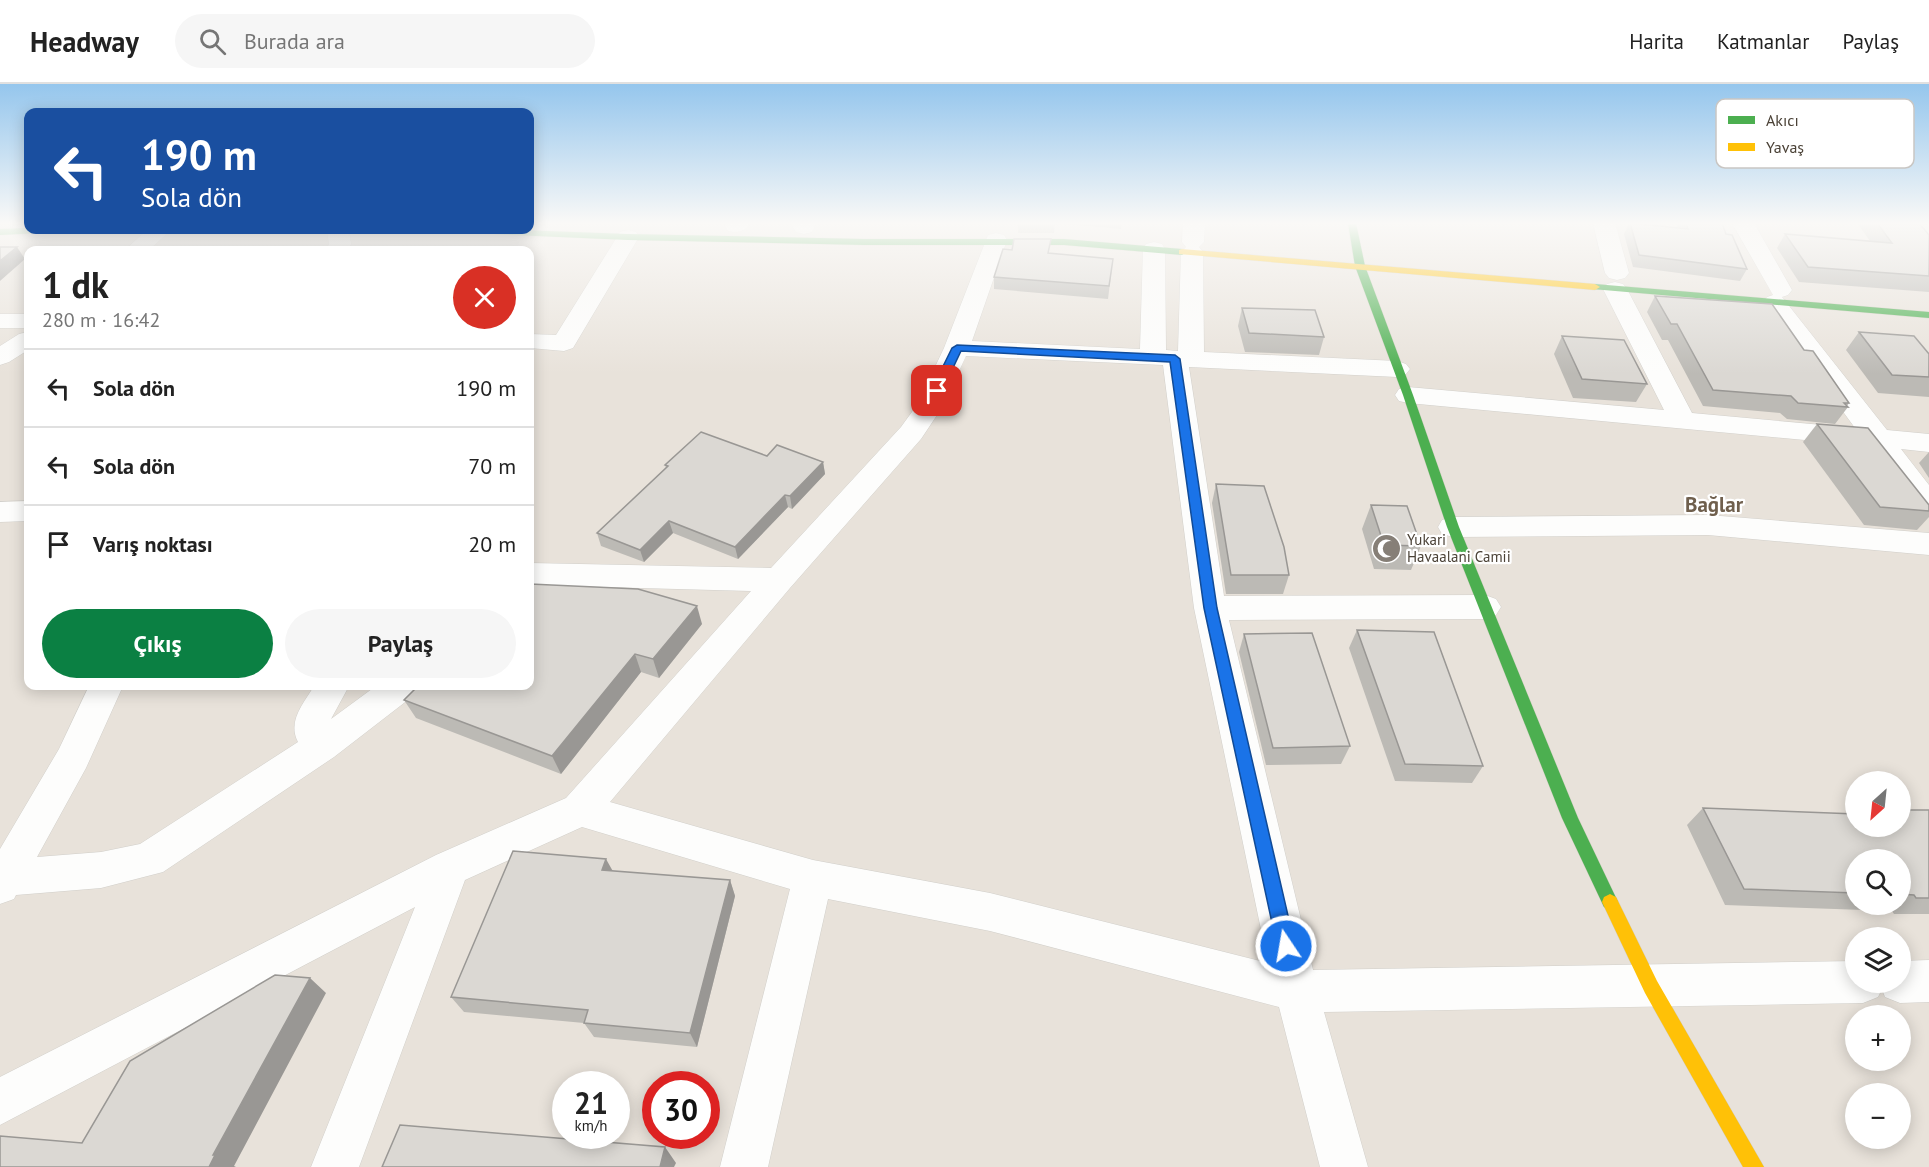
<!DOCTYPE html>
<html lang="tr">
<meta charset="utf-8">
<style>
:root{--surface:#fff;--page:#f6f6f6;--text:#222;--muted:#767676;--line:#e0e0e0;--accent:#0b8043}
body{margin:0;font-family:"PT Sans",sans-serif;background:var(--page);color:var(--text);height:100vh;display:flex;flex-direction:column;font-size:22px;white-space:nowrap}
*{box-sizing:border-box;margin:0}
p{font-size:20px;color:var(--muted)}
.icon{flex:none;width:33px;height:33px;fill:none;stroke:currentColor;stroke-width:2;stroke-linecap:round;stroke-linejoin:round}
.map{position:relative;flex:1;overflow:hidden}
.side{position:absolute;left:24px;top:162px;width:510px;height:444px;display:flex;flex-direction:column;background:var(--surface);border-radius:12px;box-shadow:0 3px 15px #0003}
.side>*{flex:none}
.guide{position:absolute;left:24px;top:24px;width:510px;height:126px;border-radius:12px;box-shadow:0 3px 15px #0003;background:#1a4fa0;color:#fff;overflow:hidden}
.needle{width:39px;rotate:207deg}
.buttons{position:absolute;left:1845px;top:687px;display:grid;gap:12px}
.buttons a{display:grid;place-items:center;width:66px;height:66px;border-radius:50%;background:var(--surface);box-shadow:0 3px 15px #0003;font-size:30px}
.speed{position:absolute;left:552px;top:987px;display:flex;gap:12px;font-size:30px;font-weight:700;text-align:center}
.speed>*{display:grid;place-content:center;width:78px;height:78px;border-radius:50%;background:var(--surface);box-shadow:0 3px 15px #0003;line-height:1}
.speed small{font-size:15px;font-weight:400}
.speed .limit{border:9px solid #d22;background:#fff;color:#111}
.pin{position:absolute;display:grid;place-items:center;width:51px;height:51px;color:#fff;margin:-26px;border-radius:12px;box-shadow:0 3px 9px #0006}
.me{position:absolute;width:66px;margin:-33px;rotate:348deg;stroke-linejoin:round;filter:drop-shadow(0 0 4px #0008)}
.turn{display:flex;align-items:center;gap:21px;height:126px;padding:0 18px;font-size:27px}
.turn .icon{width:78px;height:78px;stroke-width:2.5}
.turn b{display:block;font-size:42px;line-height:51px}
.round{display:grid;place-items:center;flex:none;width:63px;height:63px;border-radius:32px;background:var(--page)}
.summary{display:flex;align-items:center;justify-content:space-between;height:102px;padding:0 18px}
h1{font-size:36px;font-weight:600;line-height:45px}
.action{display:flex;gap:12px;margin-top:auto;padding:12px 18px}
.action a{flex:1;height:69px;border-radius:36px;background:var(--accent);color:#fff;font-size:24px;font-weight:600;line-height:69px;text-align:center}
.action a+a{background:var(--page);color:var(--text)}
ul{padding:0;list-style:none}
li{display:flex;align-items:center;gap:18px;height:78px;padding:0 18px;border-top:2px solid var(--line)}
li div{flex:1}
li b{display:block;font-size:22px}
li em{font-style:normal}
header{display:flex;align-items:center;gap:36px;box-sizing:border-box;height:84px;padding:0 30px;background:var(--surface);border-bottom:2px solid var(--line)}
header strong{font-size:28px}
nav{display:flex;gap:33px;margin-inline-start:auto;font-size:21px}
.search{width:420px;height:54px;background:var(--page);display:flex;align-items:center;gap:15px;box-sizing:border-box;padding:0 21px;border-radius:33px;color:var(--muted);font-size:22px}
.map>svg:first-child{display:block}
.residential{fill:#e8e2da;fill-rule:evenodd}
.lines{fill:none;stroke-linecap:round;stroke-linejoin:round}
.street-casing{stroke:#d1cfca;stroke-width:1}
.fast-casing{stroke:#d3cec3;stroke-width:1}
.slow-casing{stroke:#d3cec3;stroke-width:1}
.street{fill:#fdfdfc;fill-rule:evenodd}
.fast{fill:#4caf50;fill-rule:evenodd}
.slow{fill:#ffc107;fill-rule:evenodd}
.wall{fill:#bcbab5;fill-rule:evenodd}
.shaded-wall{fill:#999794}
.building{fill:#dbd8d3;stroke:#999794;stroke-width:1.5}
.route{fill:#1a73e8;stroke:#114b97;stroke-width:1.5}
.labels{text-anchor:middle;stroke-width:4.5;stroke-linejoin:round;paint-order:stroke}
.poi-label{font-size:15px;fill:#4b4237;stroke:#fff;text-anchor:start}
.district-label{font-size:21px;font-weight:bold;fill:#6f5f4d;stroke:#fff}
.key{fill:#fff;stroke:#c9c6c3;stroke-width:1.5}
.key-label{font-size:16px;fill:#4b4237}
</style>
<header>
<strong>Headway</strong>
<div class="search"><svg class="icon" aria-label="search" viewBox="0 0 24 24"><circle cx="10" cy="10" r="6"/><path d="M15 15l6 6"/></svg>Burada ara</div>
<nav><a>Harita</a><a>Katmanlar</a><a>Paylaş</a></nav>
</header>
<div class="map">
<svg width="1929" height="1083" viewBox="0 0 1929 1083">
<rect width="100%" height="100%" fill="#f3f1ed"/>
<!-- residential -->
<path class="residential" d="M0 139H28V146H530V139H1929V1083H0ZM28 166H530V602H28ZM1856 698H1900V742H1856ZM1856 776H1900V820H1856ZM1856 854H1900V898H1856ZM1856 932H1900V976H1856ZM566 1000H616V1052H566ZM656 1000H706V1052H656ZM1856 1010H1900V1054H1856Z"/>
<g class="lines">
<defs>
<g id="street">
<path d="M727 139H750C744 148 738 149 728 147L725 142Z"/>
<polygon points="794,139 816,139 812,148 804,150 796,148 793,143"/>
<path d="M1183 139H1205L1204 158 1199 163 1203 168 1204 268 1397 277 1406 280 1410 285 1406 290 1397 293 1189 283 1224 512 1485 511 1496 515 1501 523 1496 531 1485 535 1229 536 1313 886 1856 877V898H1900V877L1929 876V918L1900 919 1885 913 1882 905 1878 913 1863 919 1324 928 1368 1083H1320L1279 923 990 847 828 815 768 1083H720L790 805 582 743 465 796 359 1083H311L415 823 0 1041V993L436 771 566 714 751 507 530 501V479L771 484 901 343 917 321 944 264 988 151 996 149 1004 151 1007 156 972 257 1140 265 1143 165 1146 160 1154 158 1162 160 1165 165 1166 266 1178 267 1181 168 1186 163 1182 158ZM966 272 1163 281 1194 524 1268 879 990 809 813 776 610 718 790 504 921 355 943 322Z"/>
<polygon points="1593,139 1615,139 1629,189 1625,194 1617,196 1609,194 1605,189"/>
<polygon points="1732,139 1754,139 1792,206 1788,211 1782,213 1887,346 1929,350 1929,368 1901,365 1929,401 1929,432 1919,429 1869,362 1408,319 1399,317 1395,311 1399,305 1408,303 1664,326 1603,205 1607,200 1615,198 1623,200 1627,205 1692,329 1855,344 1763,218 1767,213 1773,211"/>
<polygon points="147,146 171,146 149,166 125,166"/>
<polygon points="327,146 349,146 351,160 348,166 326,166 329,160"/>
<polygon points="628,146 636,148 639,153 573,264 564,267 530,264 530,250 556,251 617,153 620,148"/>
<rect x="0" y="230" width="28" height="14"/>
<polygon points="28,248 28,266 9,278 0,281 0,262 19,250"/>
<polygon points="28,417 28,437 0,438 0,418"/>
<polygon points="1708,431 1929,449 1929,471 1708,451 1453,453 1442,450 1438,443 1442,436 1453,433"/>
<path d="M89 602H123L86 684 37 773 101 768 140 760 298 658C287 637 304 619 314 602H349L331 635 376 602H418L413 612 334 673 163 788 101 804 16 811 14 815 0 820V765L59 665Z"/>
</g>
<g id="fast">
<polygon points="1348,139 1356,139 1365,182 1413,311 1459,443 1578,734 1618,818 1616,823 1610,826 1604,823 1562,734 1447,443 1403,311 1355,182"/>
<polygon points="28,144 42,146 38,149 0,151 0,145"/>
<polygon points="467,146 520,146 628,150 865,155 1064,155 1182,165 1187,168 1182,171 1064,161 865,161 628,156 471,149"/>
<polygon points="1595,200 1929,228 1929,234 1592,205 1590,203"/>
</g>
<g id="slow">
<polygon points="1182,165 1595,200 1600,203 1595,206 1179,170 1179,166"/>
<polygon points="1610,810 1616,813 1657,897 1764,1083 1743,1083 1645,909 1602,818 1604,813"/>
</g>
</defs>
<!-- street casing -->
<use href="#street" class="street-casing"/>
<!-- fast casing -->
<use href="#fast" class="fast-casing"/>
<!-- slow casing -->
<use href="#slow" class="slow-casing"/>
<!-- street -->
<use href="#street" class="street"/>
<!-- fast -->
<use href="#fast" class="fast"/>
<!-- slow -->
<use href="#slow" class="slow"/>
</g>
<!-- wall -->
<g class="wall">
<polygon points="1018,139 1122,139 1121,145 1055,139 1054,149 1018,149"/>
<polygon points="1629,139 1678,144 1676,139 1722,139 1726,150 1747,185 1740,197 1633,183 1624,150"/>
<polygon points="1857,139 1919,139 1929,151 1929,208 1799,198 1777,164 1785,150 1870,157"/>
<polygon points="1050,170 1113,175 1108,215 994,205 994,193"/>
<polygon points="1655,212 1804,266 1849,319 1847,322 1848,323 1835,340 1787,335 1780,329 1703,322 1668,256 1662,256 1647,228"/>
<polygon points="1242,224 1324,253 1319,271 1245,268 1238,242"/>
<polygon points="1859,248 1929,270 1929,313 1878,309 1846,266"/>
<polygon points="1562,252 1647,300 1636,318 1573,314 1554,270"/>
<polygon points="1817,340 1929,421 1929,433 1917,446 1864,441 1803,358"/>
<polygon points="1929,368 1929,394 1919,379"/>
<polygon points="767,372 823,378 825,390 792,425 788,423 738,475 673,449 644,478 601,462 597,449 666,384 665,381"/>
<polygon points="1216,400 1289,491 1283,510 1226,510 1212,419"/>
<polygon points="1371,421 1421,462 1411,486 1374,485 1362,445"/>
<polygon points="702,540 659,594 641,588 561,690 416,634 404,616"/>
<polygon points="1357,546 1483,682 1472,699 1395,697 1349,564"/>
<polygon points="1244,550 1350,662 1341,680 1266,681 1239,568"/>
<path d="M1703 724 1853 730 1856 728V742L1929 726V830H1894L1892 827 1725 821 1687 741ZM1856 776H1900V820H1856Z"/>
<polygon points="613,787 730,796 735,812 697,963 594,953 584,939 464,928 451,913"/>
</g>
<!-- shaded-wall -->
<g class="shaded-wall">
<polygon points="17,163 25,175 0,197 0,177"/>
<polygon points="823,378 825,390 792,425 790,412"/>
<polygon points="785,411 788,423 738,475 735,463"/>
<polygon points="669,437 673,449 644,478 640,466"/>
<polygon points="697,522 702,540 659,594 653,575"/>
<polygon points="635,570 641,588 561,690 552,672"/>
<polygon points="606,775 615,791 602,786"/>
<polygon points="730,796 735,812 697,963 690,949"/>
<polygon points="310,894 326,909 234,1082 236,1083 209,1083 213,1071"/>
<polygon points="665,1063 676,1079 674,1083 660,1083"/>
</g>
<!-- building -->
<g class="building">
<polygon points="1630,139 1688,145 1686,139 1722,139 1726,150 1732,151 1747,185 1639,171"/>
<polygon points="1877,139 1919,139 1929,151 1929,192 1808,183 1785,150 1892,159"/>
<polygon points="1014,155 1051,155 1048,169 1113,175 1109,202 994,193 1003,165 1012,166"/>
<polygon points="0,163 17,163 0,177"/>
<polygon points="1655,212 1772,220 1804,266 1813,267 1849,319 1844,319 1848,323 1798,319 1791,312 1713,306 1677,240 1671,240"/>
<polygon points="1242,224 1315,226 1324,253 1249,249"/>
<polygon points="1859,248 1914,252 1929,270 1929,293 1892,291"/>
<polygon points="1562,252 1624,256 1647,300 1582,295"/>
<polygon points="1817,340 1868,344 1929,421 1929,427 1880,423"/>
<polygon points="701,348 767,372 777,361 823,378 790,412 785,411 735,463 669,437 640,466 597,449 668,382 665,381"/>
<polygon points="1216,400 1264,402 1284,463 1289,491 1231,491"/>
<polygon points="1371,421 1407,422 1421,462 1384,461"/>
<polygon points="530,500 638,505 697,522 653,575 635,570 552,672 404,616 418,602 530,602"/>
<polygon points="1357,546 1434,548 1483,682 1405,680"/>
<polygon points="1312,549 1350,662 1273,664 1244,550"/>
<polygon points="1703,724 1856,730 1856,742 1900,742 1900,726 1929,726 1929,814 1916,814 1914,811 1900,810 1900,776 1856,776 1856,809 1744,805"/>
<polygon points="513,767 606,775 602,786 730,796 690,949 584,939 588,926 451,913"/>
<polygon points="275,891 310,894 213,1071 215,1071 209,1083 0,1083 0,1052 82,1059 130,977"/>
<polygon points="400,1041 665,1063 660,1083 382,1083"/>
</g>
<!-- sky -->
<linearGradient id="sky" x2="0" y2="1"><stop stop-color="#95c6ed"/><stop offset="0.48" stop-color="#faf9f7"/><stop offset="1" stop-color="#faf9f7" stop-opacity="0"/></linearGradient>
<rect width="1929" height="290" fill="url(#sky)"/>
<!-- route -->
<polygon class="route" points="957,261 1175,271 1180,275 1217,524 1295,862 1292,868 1286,870 1280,868 1277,862 1204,524 1170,278 961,267 942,307 941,310 933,310 931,307 952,264"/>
<!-- icons -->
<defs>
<symbol id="mosque-disc" viewBox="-11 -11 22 22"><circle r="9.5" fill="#867f77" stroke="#fff"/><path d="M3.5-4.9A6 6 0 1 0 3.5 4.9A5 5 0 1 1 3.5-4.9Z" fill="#fff"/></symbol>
</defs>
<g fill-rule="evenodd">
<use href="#mosque-disc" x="1370" y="448" width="33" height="33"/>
</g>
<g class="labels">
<!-- poi labels -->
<g class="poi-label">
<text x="1407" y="461">Yukari<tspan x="1407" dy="17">Havaalani Camii</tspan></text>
</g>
<!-- district labels -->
<g class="district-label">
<text x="1714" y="428">Bağlar</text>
</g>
</g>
<!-- legend -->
<rect x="1716" y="15" width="198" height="69" rx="9" class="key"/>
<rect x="1728" y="32" width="27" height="8" fill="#4caf50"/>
<rect x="1728" y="59" width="27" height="8" fill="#ffc107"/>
<g class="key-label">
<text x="1766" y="42">Akıcı</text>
<text x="1766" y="69">Yavaş</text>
</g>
</svg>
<div class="buttons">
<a><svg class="needle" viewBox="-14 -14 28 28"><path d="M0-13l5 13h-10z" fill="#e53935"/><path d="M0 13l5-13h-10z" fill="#767676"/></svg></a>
<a><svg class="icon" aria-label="search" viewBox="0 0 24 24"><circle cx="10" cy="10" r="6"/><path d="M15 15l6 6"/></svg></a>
<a><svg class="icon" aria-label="layers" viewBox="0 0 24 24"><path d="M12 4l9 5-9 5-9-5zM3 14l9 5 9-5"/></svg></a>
<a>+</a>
<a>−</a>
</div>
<div class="speed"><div>21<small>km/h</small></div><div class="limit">30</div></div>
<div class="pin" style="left:937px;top:307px;background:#d93025"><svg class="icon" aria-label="arrive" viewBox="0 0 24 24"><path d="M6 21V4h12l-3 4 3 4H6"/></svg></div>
<svg class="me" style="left:1286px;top:862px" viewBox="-20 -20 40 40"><circle r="17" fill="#1a73e8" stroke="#fff" stroke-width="3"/><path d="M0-11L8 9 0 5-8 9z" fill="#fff"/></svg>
<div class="guide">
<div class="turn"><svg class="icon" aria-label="left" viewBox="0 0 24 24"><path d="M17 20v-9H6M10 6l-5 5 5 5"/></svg><div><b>190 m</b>Sola dön</div></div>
</div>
<section class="side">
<div class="summary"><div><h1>1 dk</h1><p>280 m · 16:42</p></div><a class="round" style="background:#d93025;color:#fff"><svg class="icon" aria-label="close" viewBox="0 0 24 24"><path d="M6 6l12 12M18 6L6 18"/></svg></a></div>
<ul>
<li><svg class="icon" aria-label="left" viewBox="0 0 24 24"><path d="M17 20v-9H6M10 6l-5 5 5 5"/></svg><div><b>Sola dön</b></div><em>190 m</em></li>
<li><svg class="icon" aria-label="left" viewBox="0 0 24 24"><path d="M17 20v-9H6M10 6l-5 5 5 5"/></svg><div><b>Sola dön</b></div><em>70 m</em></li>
<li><svg class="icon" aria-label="arrive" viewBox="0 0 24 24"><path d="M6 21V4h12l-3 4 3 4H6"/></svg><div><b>Varış noktası</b></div><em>20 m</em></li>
</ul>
<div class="action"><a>Çıkış</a><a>Paylaş</a></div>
</section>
</div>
